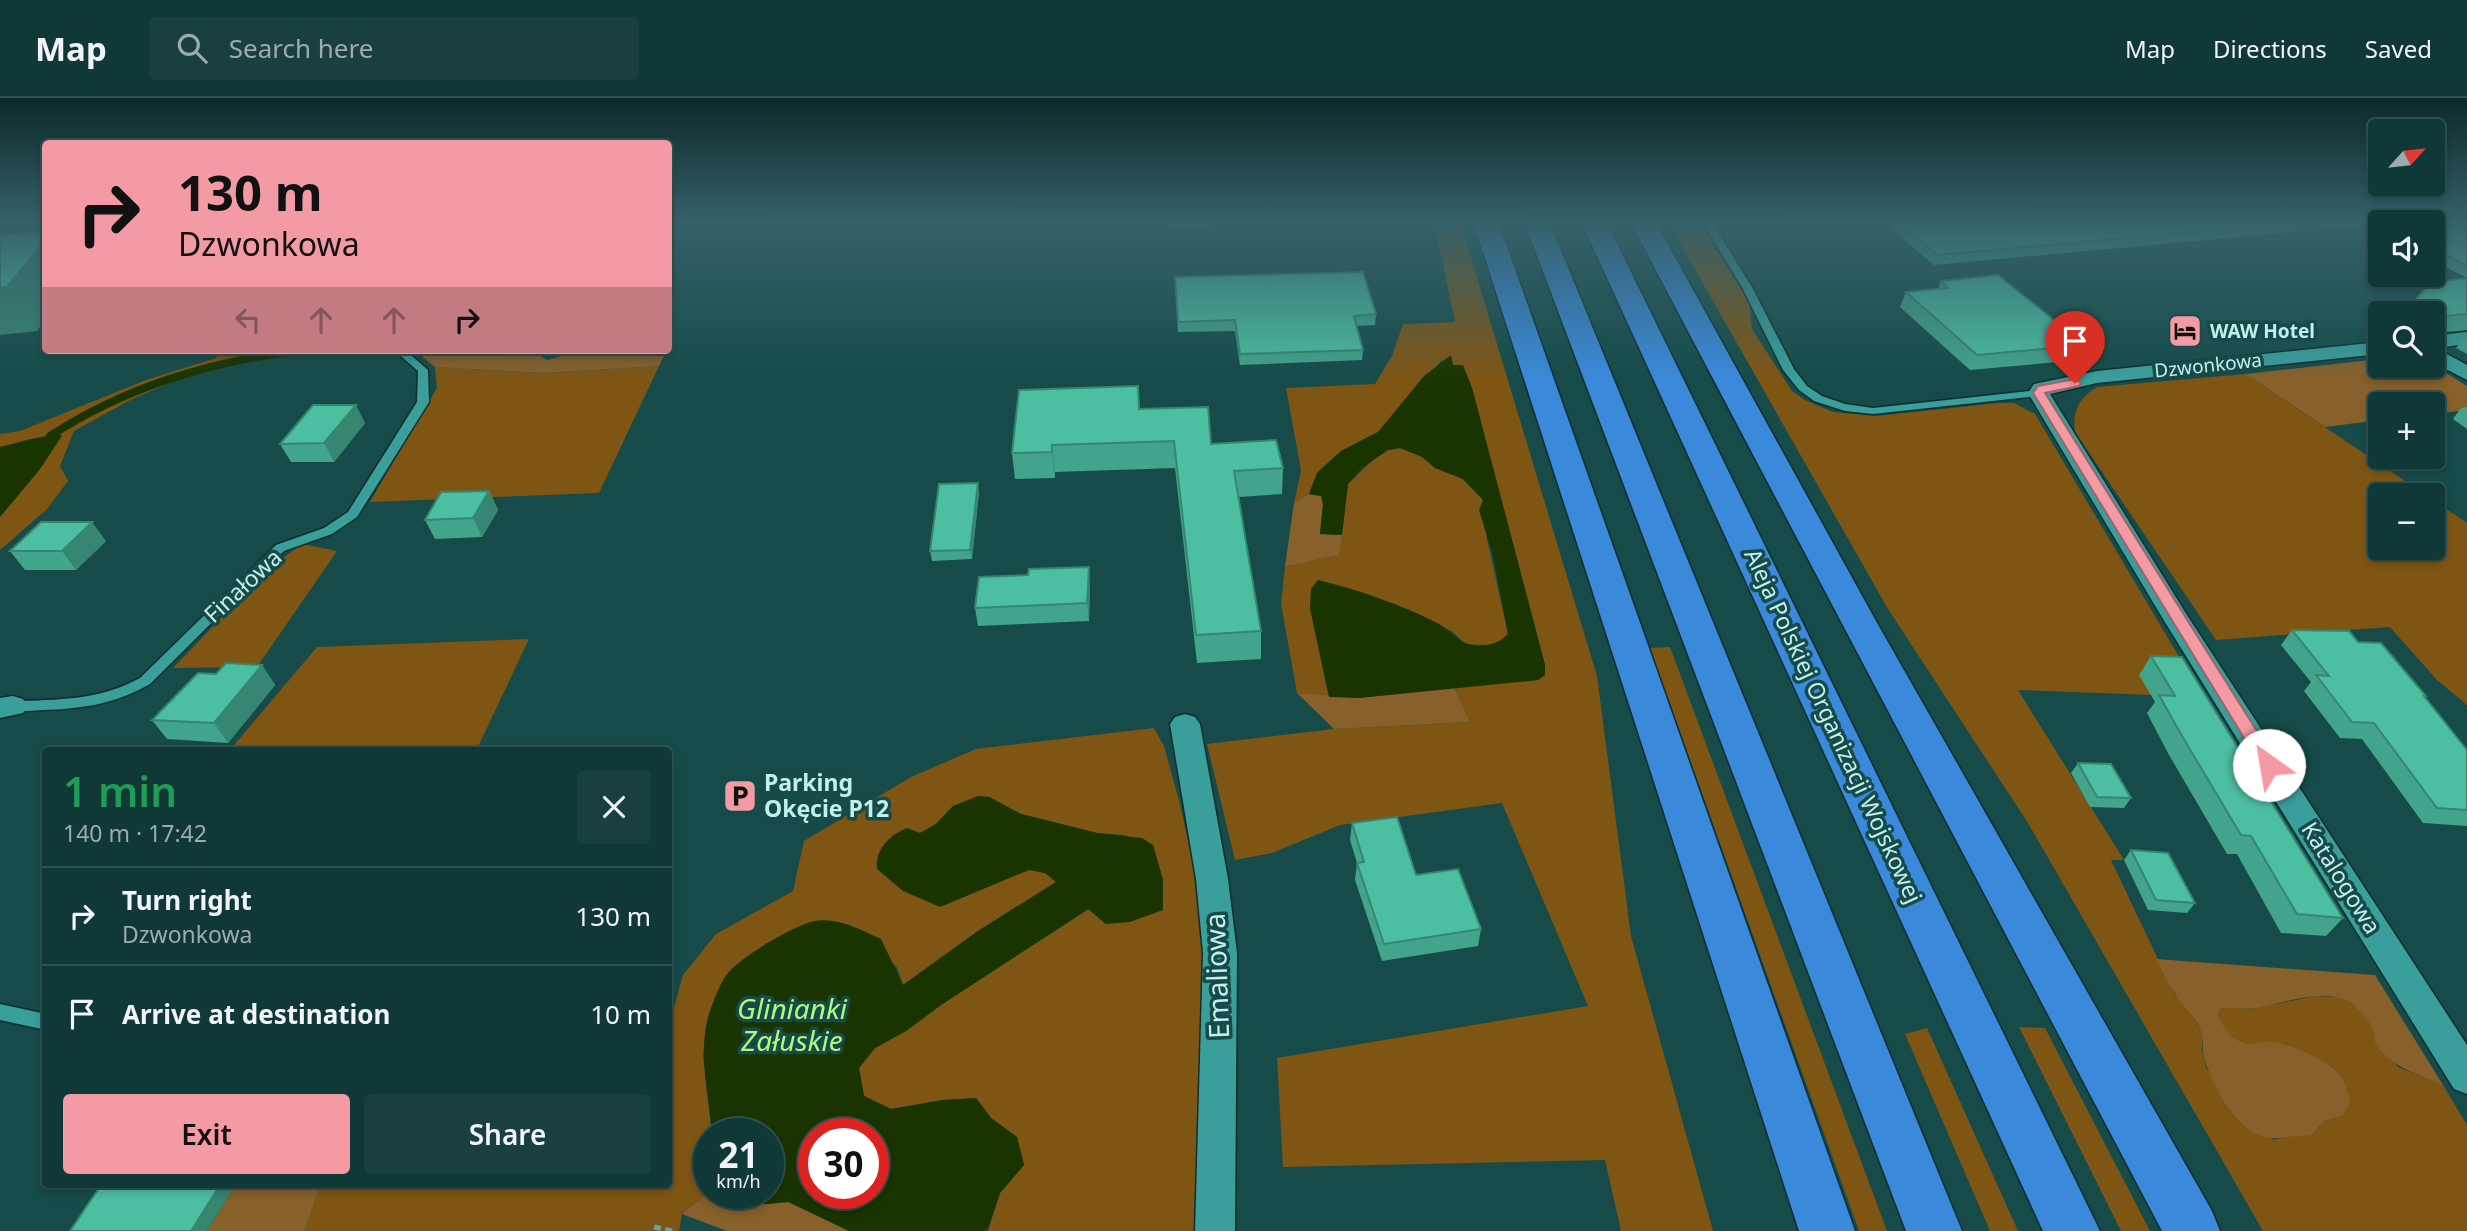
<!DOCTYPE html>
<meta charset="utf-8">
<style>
:root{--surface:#103837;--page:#193f3f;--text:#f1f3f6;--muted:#9cacad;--line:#305252;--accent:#f49aa4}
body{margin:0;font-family:"Noto Sans",sans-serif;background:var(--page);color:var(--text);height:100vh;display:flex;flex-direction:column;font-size:26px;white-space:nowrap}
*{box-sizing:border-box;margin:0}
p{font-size:23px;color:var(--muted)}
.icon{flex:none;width:38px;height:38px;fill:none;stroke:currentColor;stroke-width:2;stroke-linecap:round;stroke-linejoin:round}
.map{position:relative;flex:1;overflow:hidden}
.panel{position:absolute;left:42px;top:649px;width:630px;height:441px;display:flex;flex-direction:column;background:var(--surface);border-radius:7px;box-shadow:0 4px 10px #0003,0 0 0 2px var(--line)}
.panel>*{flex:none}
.top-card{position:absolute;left:42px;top:42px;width:630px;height:214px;border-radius:7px;box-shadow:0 4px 10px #0003,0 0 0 2px var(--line);background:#f49aa4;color:#111;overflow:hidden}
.needle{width:46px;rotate:63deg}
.fabs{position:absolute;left:2368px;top:21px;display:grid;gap:14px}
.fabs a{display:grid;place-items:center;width:77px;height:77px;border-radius:7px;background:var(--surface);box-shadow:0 4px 10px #0003,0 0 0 2px var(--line);font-size:35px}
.speed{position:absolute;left:693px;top:1020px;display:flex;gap:14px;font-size:35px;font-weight:700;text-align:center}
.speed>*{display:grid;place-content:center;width:91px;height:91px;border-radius:50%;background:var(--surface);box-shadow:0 4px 10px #0003,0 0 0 2px var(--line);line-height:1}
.speed small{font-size:18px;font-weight:400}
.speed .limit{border:10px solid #d22;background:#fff;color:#111}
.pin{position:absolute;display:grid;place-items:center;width:60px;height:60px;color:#fff;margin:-72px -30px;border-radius:50% 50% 50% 0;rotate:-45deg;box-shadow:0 0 7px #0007}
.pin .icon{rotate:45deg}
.me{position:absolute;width:77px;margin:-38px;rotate:328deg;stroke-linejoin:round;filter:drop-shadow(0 0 5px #0008)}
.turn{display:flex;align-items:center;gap:24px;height:147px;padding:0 21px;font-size:32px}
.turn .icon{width:91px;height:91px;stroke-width:2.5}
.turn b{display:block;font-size:49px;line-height:60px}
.lanes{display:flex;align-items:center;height:66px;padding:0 21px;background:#0003;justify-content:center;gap:35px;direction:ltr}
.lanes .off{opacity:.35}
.round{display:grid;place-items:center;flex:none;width:74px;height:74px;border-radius:7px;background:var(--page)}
.headline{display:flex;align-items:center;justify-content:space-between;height:119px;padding:0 21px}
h1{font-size:42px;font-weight:600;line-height:52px;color:#1e9e55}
.button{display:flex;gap:14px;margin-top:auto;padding:14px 21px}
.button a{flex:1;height:80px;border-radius:7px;background:var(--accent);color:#111;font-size:28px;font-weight:600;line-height:80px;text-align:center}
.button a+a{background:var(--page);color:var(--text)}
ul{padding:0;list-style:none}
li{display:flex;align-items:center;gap:21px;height:98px;padding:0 21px;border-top:2px solid var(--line)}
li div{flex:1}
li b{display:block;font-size:26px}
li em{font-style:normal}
header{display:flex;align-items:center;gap:42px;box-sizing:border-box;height:98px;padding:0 35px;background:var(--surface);border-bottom:2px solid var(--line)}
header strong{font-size:33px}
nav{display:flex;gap:38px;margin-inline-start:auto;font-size:24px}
.search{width:490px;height:63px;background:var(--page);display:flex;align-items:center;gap:18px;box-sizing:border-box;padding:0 24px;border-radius:7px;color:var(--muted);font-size:26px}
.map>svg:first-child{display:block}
.green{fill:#7f5514}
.forest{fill:#87602c}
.water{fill:#1a3400;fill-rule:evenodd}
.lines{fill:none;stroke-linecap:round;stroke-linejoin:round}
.stream{stroke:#1a3400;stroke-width:8}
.lane-casing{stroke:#0f2e2d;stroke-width:3}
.street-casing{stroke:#0f2e2d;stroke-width:3}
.highway-casing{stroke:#0f2e2d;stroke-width:3}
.path{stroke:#6fa09e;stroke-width:5;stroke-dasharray:7 4.5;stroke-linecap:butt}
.lane{fill:#3a9e9b;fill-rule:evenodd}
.street{fill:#3a9e9b;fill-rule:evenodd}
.highway{fill:#3b89db;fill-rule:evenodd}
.wall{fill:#42a48a}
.shaded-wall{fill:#368671}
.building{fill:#4dbfa1;stroke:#368671;stroke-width:2}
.route{fill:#f49aa4;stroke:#9f646b;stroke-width:2}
.labels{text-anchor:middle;stroke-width:7;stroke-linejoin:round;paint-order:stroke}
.far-poi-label{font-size:19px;font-weight:bold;fill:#c3efed;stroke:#164b49;text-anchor:start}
.far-street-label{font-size:19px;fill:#c3efed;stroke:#164b49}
.street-label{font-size:23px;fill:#c3efed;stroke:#164b49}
.poi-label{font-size:23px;font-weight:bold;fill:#c3efed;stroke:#164b49;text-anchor:start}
.near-street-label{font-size:28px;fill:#c3efed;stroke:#164b49}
.near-water-label{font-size:28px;font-style:italic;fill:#b4f87a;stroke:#164b49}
</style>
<header>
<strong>Map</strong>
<div class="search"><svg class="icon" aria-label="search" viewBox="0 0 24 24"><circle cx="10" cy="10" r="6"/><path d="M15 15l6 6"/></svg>Search here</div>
<nav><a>Map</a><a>Directions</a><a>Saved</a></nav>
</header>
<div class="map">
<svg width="2467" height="1133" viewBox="0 0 2467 1133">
<rect width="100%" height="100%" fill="#164b49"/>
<!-- green -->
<g class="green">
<polygon points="1434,123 1460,123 1597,578 1631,838 1713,1133 1621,1133 1605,1062 1283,1069 1277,960 1588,908 1502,705 1340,727 1272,755 1235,762 1207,646 1334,631 1470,624 1454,589 1538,582 1545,577 1545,567 1472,290 1453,267 1442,262 1378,334 1341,353 1317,375 1309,396 1294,405 1301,372 1286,290 1375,286 1392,258 1403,226 1455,224"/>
<polygon points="1698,123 1749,204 1752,231 1792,293 1805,302 1833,314 1876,318 1999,305 2014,305 2035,316 2203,599 2018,592 2124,762 2111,762 2175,897 2187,908 2203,936 2202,951 2206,969 2236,1018 2274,1042 2299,1036 2311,1038 2324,1023 2342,1018 2346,989 2332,969 2240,945 2225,933 2218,918 2220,911 2233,908 2251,911 2315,898 2339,899 2358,909 2398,969 2443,987 2467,1027 2467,1133 2263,1133 2028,725 1888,511 1668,124"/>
<path d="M222 252H321L226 268 179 281 132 301 74 333 60 368 68 383 47 411 0 452V419L40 371 62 338C40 336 21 344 0 349V336L20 333 146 282 216 260Z"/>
<polygon points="659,268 599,395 370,404 437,290 435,269 543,275"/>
<path d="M2246 276 2426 397H2380V450H2432L2433 402 2467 425V607L2437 582 2390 529 2216 542 2075 334C2072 313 2079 300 2097 289Z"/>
<path d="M1400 350 1423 359 1435 370 1463 381 1483 402 1487 441 1508 536 1502 543 1487 547 1466 546 1453 534 1409 512 1318 482 1310 510 1329 599 1297 595 1281 506 1285 468C1304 467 1319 459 1339 458L1348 386 1376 359 1388 352Z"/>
<polygon points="302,446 337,453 257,569 173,570 268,471"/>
<polygon points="529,541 476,653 229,653 317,549"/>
<polygon points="1670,549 1887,1133 1859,1133 1650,550"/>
<polygon points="1154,630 1164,648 1180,706 1198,790 1206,858 1195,1133 988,1133 1000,1095 1024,1067 1017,1039 991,1020 976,1000 943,1002 891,1011 864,998 859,970 875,950 906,933 941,907 1089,811 1106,826 1163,812 1163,782 1153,747 1124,737 1097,735 1021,716 989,699 953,708 936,726 920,735 891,737 1045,775 1056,784 978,833 903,887 897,869 850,827 815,823 707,922 703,957 712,1036 709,1036 709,1094 682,1116 679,1133 304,1133 321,1087 668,1087 669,928 683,877 716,836 793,793 804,743 911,679 976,651"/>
<polygon points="2019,929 2045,930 2150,1133 2121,1133"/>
<polygon points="1927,930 2018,1133 1990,1133 1905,936"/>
</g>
<!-- forest -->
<g class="forest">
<polygon points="414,252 522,252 533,253 547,262 582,252 655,252 664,258 659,268 543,275 435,269"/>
<polygon points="2380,261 2380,268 2433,267 2467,288 2467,312 2433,316 2432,306 2380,306 2380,322 2325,329 2246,276"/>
<path d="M1309 396 1321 398 1323 406 1320 436 1342 437 1339 458C1319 459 1305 467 1285 468L1294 405Z"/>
<polygon points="1454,589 1470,624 1334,631 1297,595 1359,600"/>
<path d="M2156 861 2375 877 2443 987C2416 976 2393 969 2375 946 2376 933 2371 928 2363 917 2339 882 2291 904 2257 910 2245 912 2233 908 2220 911L2218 918C2226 934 2233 944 2252 947 2271 935 2328 960 2341 979 2346 986 2348 996 2350 1005L2342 1018 2324 1023 2311 1038C2293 1035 2276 1045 2258 1037 2233 1025 2211 986 2204 959 2202 951 2204 941 2201 933 2195 917 2182 908 2174 894 2167 884 2162 872 2156 861Z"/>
<polygon points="235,1087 321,1087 304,1133 207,1133"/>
<polygon points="709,1094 729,1096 752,1107 788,1104 849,1133 727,1133 682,1116"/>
</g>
<!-- water -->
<g class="water">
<path d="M1451 257 1453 267H1463L1472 290 1545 567V577L1538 582 1359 600 1329 599 1310 510 1311 491 1318 482C1359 492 1400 506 1437 525 1448 530 1457 543 1468 546 1482 551 1499 546 1508 536L1493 458 1479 412 1483 402 1463 381 1435 370 1422 359 1400 350 1388 352 1362 370 1348 386 1342 437 1320 436 1323 406 1321 398 1309 396 1317 375 1341 353 1378 334 1424 278Z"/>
<path d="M62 337 40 371 0 419V349C22 344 40 338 62 337Z"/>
<path d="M978 698 989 699 1021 716 1097 735 1142 740 1153 747 1163 782V812L1130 824 1106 826 1088 811 941 907 906 933 875 950 859 970 864 998 891 1011 943 1002 976 1000 991 1020 1017 1039 1024 1067 1000 1095 988 1130 983 1133H849L789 1104 751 1107 729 1096H768V1036H712C709 999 699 961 707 924 710 910 718 891 725 879 736 861 794 827 815 823 837 819 861 832 881 841L903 887 978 833 1056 784 1045 775 1029 772 940 809 903 793 877 771C875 751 890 737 907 730L920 735 936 726 953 708ZM814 1036H873V1096H814Z"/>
</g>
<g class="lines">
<!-- stream -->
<path class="stream" d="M50 338C127 288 210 264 300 252"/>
<defs>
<g id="lane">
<polygon points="1702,123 1711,123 1753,191 1794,271 1807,288 1822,298 1845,306 1873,310 2039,292 2044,295 2039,298 1873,316 1845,313 1814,303 1799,292 1783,272 1743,191"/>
<path d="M394 252H405L428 272 429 304 357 419 332 436 284 453 150 586C116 606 81 611 42 612 31 613 18 614 8 612L6 608 8 604 13 603C58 602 100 602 140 580L276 447 324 430 348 414 417 304 418 273Z"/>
<polygon points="0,906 46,916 46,932 0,922"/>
</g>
<g id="street">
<polygon points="2467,234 2467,246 2436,250 2467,267 2467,282 2432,264 2432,238"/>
<polygon points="2380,244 2380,256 2097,285 2050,296 2187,517 2467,947 2467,996 2454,991 2163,521 2028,295 2034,286 2097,273"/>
<polygon points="13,598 23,601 27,608 23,615 0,620 0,600"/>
<polygon points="1185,616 1195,619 1200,626 1228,781 1237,855 1235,1133 1195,1133 1203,855 1196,781 1170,626 1175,619"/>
</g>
<g id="highway">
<polygon points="1473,123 1498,123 1855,1133 1799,1133"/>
<polygon points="1524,123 1549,123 1962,1133 1906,1133"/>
<polygon points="1581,123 1606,123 2100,1133 2043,1133"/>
<polygon points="1630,123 1655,123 1876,523 2212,1113 2220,1133 2162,1133"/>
</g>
</defs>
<!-- lane casing -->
<use href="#lane" class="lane-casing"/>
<!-- street casing -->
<use href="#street" class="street-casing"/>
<!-- highway casing -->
<use href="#highway" class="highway-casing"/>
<!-- path -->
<polyline class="path" points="654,1129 672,1133"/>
<!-- lane -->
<use href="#lane" class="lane"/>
<!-- street -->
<use href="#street" class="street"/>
<!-- highway -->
<use href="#highway" class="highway"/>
</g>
<!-- wall -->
<g class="wall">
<polygon points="1169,123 1345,123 1169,129"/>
<polygon points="1882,123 2467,123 2467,232 2432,235 2432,215 2407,215 2416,201 2467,180 2432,162 2432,124 2380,124 2380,133 2370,127 1934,167"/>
<polygon points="1175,179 1376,216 1375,227 1356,228 1363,252 1362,262 1240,267 1235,233 1178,234"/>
<polygon points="1941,183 2054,222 2099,246 2091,261 1970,272 1900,209 1906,194 1938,191"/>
<polygon points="2467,235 2467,256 2456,250"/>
<polygon points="2467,309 2467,331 2453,321 2461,310"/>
<polygon points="1140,311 1211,346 1283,370 1282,396 1239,399 1261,533 1261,561 1197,565 1175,370 1055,374 1055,380 1015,381 1012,355"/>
<polygon points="365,325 334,364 291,364 280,346"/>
<polygon points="489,393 498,412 482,439 435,441 425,422"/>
<polygon points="979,394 972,461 932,463 930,453"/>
<polygon points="106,443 76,472 25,472 10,453"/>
<polygon points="1090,487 1089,523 978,528 975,510"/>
<polygon points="2292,532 2358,544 2426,598 2425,599 2467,652 2467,728 2423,725 2362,641 2340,640 2304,593 2311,584 2281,547"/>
<polygon points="2151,558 2343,820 2326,838 2281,835 2237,756 2227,756 2169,657 2147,615 2155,604 2139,577"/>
<polygon points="262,567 275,587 228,645 167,641 152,622 216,576"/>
<polygon points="2078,665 2131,700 2124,710 2090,709 2071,675"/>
<polygon points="1352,725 1481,831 1478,848 1382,863 1355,782 1357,765 1350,742"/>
<polygon points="2131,752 2195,805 2187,815 2148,812 2124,762"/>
</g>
<!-- shaded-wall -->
<g class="shaded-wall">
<polygon points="46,142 46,222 37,233 0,237 0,189"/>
<polygon points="356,307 365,325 334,364 324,345"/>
<polygon points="1052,347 1055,374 1055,380 1052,354"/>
<polygon points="978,385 979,394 972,461 970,452"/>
<polygon points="489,393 498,412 482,439 473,420"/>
<polygon points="92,424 106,443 76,472 62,453"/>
<polygon points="1089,469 1090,487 1089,523 1087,505"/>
<polygon points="262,567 275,587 228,645 214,625"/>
<polygon points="220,1087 235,1087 207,1133 191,1133"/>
</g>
<!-- building -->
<g class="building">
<polygon points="1896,123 2316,123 1938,157"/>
<polygon points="2385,123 2467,123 2467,168 2432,149 2432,124"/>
<polygon points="46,133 46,142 7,189 0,189 0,137"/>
<polygon points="1363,174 1376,216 1354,218 1363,252 1240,256 1235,222 1178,224 1175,179"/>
<polygon points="1998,177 2054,222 2066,220 2099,246 1977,257 1906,194 1948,190 1941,183"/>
<polygon points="2467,180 2467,216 2444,218 2416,201 2430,185"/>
<polygon points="1138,288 1139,311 1208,309 1211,346 1276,342 1283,370 1234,373 1261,533 1196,537 1174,343 1052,347 1052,354 1012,355 1019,292"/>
<polygon points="313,307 356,307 324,345 280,346"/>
<polygon points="978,385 970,452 930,453 939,386"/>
<polygon points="489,393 473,420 425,422 441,394"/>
<polygon points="41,424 92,424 62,453 10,453"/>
<polygon points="1089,469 1087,505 975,510 979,479 1028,477 1029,471"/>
<polygon points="2292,532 2349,533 2358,544 2381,545 2426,598 2424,598 2467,652 2467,712 2437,710 2374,625 2352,624 2316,577 2329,578"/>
<polygon points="2151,558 2182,559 2343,820 2297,816 2251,738 2241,737 2182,638 2159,597 2175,598"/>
<polygon points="226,565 262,567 214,625 152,622 198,575 216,576"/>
<polygon points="2078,665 2111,666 2131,700 2097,699"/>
<polygon points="1397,719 1416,777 1458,771 1481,831 1384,846 1357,765 1364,764 1352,725"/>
<polygon points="2131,752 2168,755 2195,805 2156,802"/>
<polygon points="101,1087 220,1087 191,1133 70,1133"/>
</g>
<!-- sky -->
<linearGradient id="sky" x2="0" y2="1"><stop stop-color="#0c2928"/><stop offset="0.44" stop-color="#36616a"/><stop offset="1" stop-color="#36616a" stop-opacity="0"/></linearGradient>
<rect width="2467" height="282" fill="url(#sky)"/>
<!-- route -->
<polygon class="route" points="2075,281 2081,285 2079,288 2045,295 2275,662 2277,667 2275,671 2263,671 2033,295 2038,288"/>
<!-- icons -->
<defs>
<symbol id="hotel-square" viewBox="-11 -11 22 22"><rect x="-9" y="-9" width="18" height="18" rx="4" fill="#f49aa4" stroke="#164b49"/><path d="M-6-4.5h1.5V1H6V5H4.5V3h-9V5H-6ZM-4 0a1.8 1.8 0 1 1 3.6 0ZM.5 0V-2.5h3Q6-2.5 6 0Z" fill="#111"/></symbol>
<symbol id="parking-square" viewBox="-11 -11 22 22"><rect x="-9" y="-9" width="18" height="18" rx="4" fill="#f49aa4" stroke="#164b49"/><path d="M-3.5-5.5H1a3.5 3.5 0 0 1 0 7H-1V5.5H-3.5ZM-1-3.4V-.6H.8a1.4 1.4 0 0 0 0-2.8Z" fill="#111"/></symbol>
</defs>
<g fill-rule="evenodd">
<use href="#hotel-square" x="2166" y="214" width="38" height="38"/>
<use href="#parking-square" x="721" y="679" width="38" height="38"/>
</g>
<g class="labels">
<!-- far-poi labels -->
<g class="far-poi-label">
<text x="2210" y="240">WAW Hotel</text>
</g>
<!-- far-street labels -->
<g class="far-street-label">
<text transform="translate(2208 267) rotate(-6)" y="7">Dzwonkowa</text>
</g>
<!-- street labels -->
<g class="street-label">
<text transform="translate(243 488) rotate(-43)" y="8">Finałowa</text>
<text transform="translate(1833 628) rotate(65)" y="8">Aleja Polskiej Organizacji Wojskowej</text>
<text transform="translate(2341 780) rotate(58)" y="8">Katalogowa</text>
</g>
<!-- poi labels -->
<g class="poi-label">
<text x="764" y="693">Parking<tspan x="764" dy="26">Okęcie P12</tspan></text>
</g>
<!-- near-street labels -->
<g class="near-street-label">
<text transform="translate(1217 878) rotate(-92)" y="10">Emaliowa</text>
</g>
<!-- near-water labels -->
<g class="near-water-label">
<text x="792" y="921">Glinianki<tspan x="792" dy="32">Załuskie</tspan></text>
</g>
</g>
</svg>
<div class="fabs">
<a><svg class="needle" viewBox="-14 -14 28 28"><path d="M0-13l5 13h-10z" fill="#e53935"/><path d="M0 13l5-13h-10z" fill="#9cacad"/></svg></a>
<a><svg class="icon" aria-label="sound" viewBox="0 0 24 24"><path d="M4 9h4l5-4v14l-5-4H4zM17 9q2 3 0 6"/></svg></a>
<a><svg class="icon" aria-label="search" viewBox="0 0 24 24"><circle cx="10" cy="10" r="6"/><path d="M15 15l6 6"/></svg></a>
<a>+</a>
<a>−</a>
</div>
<div class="speed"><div>21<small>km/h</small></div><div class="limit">30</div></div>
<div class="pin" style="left:2075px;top:285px;background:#d93025"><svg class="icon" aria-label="arrive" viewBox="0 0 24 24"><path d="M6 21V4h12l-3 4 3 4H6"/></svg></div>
<svg class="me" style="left:2269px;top:667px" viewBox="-20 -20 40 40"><circle r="19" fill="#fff"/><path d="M0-13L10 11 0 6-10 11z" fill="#f49aa4"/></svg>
<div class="top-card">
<div class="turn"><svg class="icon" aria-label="right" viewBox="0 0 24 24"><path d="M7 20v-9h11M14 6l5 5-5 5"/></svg><div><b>130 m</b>Dzwonkowa</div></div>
<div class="lanes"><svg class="icon off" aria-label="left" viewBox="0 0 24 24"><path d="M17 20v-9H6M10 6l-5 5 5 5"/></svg><svg class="icon off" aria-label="ahead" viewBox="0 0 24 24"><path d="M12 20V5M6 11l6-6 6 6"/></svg><svg class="icon off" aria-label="ahead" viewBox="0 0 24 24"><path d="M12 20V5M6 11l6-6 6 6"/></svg><svg class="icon" aria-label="right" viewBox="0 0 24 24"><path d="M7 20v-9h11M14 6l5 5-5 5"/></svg></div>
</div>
<section class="panel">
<div class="headline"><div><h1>1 min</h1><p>140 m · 17:42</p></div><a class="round"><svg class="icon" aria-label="close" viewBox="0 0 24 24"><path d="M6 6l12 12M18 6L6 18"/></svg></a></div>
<ul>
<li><svg class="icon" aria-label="right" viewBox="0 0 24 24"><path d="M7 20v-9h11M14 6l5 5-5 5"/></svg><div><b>Turn right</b><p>Dzwonkowa</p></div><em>130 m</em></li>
<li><svg class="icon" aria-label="arrive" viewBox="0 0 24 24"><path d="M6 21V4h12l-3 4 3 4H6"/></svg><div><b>Arrive at destination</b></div><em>10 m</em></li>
</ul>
<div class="button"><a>Exit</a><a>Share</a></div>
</section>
</div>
